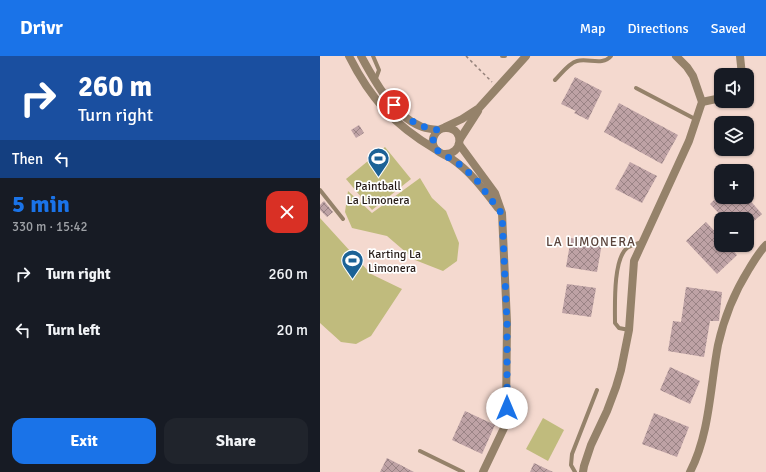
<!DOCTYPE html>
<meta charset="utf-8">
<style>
:root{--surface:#171b24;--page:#20242c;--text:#f1f3f6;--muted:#9ea1a6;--accent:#1a73e8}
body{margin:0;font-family:Signika,sans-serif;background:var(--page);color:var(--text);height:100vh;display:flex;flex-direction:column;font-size:15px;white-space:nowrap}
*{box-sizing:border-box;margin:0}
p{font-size:13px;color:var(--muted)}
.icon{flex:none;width:22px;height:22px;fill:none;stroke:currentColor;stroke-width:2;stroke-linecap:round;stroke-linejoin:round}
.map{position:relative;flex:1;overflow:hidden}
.sheet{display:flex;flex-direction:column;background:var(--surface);width:320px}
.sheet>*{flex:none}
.banner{background:#1a4fa0;color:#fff;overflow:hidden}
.fabs{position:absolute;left:394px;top:12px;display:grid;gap:8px}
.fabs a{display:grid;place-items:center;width:40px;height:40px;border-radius:8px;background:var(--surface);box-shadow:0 1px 3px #0004;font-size:20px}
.pin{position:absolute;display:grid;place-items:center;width:34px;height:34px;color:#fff;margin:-17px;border:2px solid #fff;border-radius:50%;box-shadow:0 1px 4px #0007}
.me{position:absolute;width:44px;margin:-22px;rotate:0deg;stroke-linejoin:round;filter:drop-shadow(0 0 3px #0008)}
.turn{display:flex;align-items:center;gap:14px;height:84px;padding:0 12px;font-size:18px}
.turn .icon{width:52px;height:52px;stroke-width:2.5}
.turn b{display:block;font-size:28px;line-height:34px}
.then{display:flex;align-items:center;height:38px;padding:0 12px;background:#0003;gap:8px;font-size:15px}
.round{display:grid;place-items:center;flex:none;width:42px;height:42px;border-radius:12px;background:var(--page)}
.overview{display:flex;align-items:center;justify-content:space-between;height:68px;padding:0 12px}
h1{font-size:24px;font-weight:700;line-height:30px;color:var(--accent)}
.button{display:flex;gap:8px;margin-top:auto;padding:8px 12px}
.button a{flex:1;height:46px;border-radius:12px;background:var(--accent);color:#fff;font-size:16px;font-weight:700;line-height:46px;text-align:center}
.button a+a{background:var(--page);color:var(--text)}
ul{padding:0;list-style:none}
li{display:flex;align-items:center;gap:12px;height:56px;padding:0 12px}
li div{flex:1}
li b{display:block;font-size:15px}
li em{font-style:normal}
header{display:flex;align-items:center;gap:24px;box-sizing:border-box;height:56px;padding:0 20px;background:var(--accent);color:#fff}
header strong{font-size:19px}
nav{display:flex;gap:22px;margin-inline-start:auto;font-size:14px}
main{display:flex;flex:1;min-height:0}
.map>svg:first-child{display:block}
.park{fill:#c0bb7d}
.building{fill:url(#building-cross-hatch)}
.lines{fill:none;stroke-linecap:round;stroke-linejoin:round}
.path{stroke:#94817a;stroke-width:1.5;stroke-dasharray:3 3;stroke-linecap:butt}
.lane{stroke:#95826a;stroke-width:4}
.street{stroke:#95826a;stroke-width:8}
.route{stroke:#1a73e8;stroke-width:7;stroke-dasharray:0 12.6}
.labels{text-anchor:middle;stroke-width:3.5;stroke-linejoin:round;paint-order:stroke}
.poi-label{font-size:12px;fill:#261c18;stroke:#fff}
.neighbourhood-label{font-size:13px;letter-spacing:1px;fill:#5a443c;stroke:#fff}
</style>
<header>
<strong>Drivr</strong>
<nav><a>Map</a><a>Directions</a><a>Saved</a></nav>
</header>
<main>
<section class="sheet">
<div class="banner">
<div class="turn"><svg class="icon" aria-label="right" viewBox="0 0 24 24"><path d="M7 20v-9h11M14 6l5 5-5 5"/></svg><div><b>260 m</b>Turn right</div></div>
<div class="then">Then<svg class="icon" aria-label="left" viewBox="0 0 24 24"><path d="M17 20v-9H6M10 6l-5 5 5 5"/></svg></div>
</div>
<div class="overview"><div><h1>5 min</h1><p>330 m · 15:42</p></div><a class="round" style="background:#d93025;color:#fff"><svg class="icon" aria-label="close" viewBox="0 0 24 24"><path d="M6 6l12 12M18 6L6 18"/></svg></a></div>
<ul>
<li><svg class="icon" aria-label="right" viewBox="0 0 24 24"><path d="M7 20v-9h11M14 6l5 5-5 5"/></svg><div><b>Turn right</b></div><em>260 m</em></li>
<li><svg class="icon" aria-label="left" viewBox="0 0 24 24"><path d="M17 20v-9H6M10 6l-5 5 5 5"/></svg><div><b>Turn left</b></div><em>20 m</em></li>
</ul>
<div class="button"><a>Exit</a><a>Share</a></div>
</section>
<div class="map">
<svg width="446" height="416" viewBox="0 0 446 416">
<defs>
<pattern id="building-cross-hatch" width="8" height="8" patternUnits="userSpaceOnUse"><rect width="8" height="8" fill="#bea2a5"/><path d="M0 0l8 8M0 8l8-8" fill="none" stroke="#9a8385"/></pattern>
</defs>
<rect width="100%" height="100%" fill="#f4d9cf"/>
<!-- park -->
<g class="park">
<polygon points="65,91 91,123 52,154 26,123"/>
<polygon points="100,122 112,142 126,155 139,187 137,205 123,215 95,204 67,180 32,172 25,156 28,135 52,157"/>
<polygon points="0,162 51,218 82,233 51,280 36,288 21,286 0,267"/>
<polygon points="223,362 244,374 228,405 206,393"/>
</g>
<!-- building -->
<g class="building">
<polygon points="255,21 282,35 268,64 254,57 256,55 241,48"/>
<polygon points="299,47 358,79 342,108 284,76"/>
<polygon points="39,69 44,77 36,82 31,74"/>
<polygon points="310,106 337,120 322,147 295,133"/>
<polygon points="401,137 401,141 427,141 442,158 427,171 427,163 404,163 390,148"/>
<polygon points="4,145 13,156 7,161 0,154 0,149"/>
<polygon points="386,166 401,182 401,189 408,189 417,199 397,218 366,185"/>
<polygon points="251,182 282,187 277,216 246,211"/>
<polygon points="247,228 276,232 271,261 242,257"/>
<polygon points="366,231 402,236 399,265 390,265 384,301 348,295 353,265 361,266"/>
<polygon points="350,311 380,325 370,348 340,334"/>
<polygon points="145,355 175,369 162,398 132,384"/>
<polygon points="334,357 369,371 357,401 322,388"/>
<polygon points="67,402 94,416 60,416"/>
<polygon points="214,407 233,416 210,416"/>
</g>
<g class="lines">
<!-- path -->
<polyline class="path" points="146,0 172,26"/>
<!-- lane -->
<g class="lane">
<polyline points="53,0 59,14 55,25"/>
<polyline points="182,0 185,0"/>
<path d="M235 24C241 18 249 7 257 5 268 2 283 10 291 0"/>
<polyline points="316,32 377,64"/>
<polyline points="0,134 23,163"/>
<path d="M309 274 299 272 295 267C295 250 293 203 307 192 311 189 317 188 321 186"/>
<polyline points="100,395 143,416"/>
<polyline points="255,416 251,409 252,398 277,334"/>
</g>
<!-- street -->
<g class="street">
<path d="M29 0C50 42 74 69 115 93"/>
<path d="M41 0C54 24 73 59 100 70 106 73 112 73 118 74"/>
<polyline points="420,0 422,19"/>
<polyline points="382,46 401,42"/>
<polyline points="125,71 142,63 159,52 206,0"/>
<polyline points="140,83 158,55"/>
<polyline points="139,88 175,137 182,157 187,266 186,360 184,372 163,416"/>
<path d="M124 98C143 99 145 73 127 72 117 71 110 82 114 91 117 97 126 99 132 103 151 116 164 134 178 152"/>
<polyline points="263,416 264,410 271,389 287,355 296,331 301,314 309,274 314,205 369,85 382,46 373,20 367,11 356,0"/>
<path d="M370 416C390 377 390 331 398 289 404 262 414 237 429 213 434 205 439 196 446 189"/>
</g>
</g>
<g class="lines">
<!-- route -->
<path class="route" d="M74 49C88 64 98 71 118 74L114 81 113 85 115 93 139 108 155 122 182 158 187 266V352"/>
</g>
<!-- icons -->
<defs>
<symbol id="stadium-pin" viewBox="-11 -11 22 30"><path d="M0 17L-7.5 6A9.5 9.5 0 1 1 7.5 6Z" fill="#1c6296" stroke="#fff"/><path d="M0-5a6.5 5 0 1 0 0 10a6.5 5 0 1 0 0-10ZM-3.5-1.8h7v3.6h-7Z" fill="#fff"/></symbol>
</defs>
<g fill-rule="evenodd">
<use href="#stadium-pin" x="46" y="90" width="25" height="34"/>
<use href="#stadium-pin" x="20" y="192" width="25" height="34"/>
</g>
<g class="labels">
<!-- poi labels -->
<g class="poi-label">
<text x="58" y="134">Paintball<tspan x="58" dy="14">La Limonera</tspan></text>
<text x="48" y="202" text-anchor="start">Karting La<tspan x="48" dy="14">Limonera</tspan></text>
</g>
<!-- neighbourhood labels -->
<g class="neighbourhood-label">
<text x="271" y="190">LA LIMONERA</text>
</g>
</g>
</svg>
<div class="fabs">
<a><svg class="icon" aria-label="sound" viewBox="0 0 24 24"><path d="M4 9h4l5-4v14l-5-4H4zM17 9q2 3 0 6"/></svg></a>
<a><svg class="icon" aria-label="layers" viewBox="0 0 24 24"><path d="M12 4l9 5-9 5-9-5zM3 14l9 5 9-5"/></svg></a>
<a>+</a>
<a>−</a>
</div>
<div class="pin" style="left:74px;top:49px;background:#d93025"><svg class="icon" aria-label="arrive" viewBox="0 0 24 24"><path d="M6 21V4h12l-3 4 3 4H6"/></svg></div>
<svg class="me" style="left:187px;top:352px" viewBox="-20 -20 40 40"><circle r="19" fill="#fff"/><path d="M0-13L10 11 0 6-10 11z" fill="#1a73e8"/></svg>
</div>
</main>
